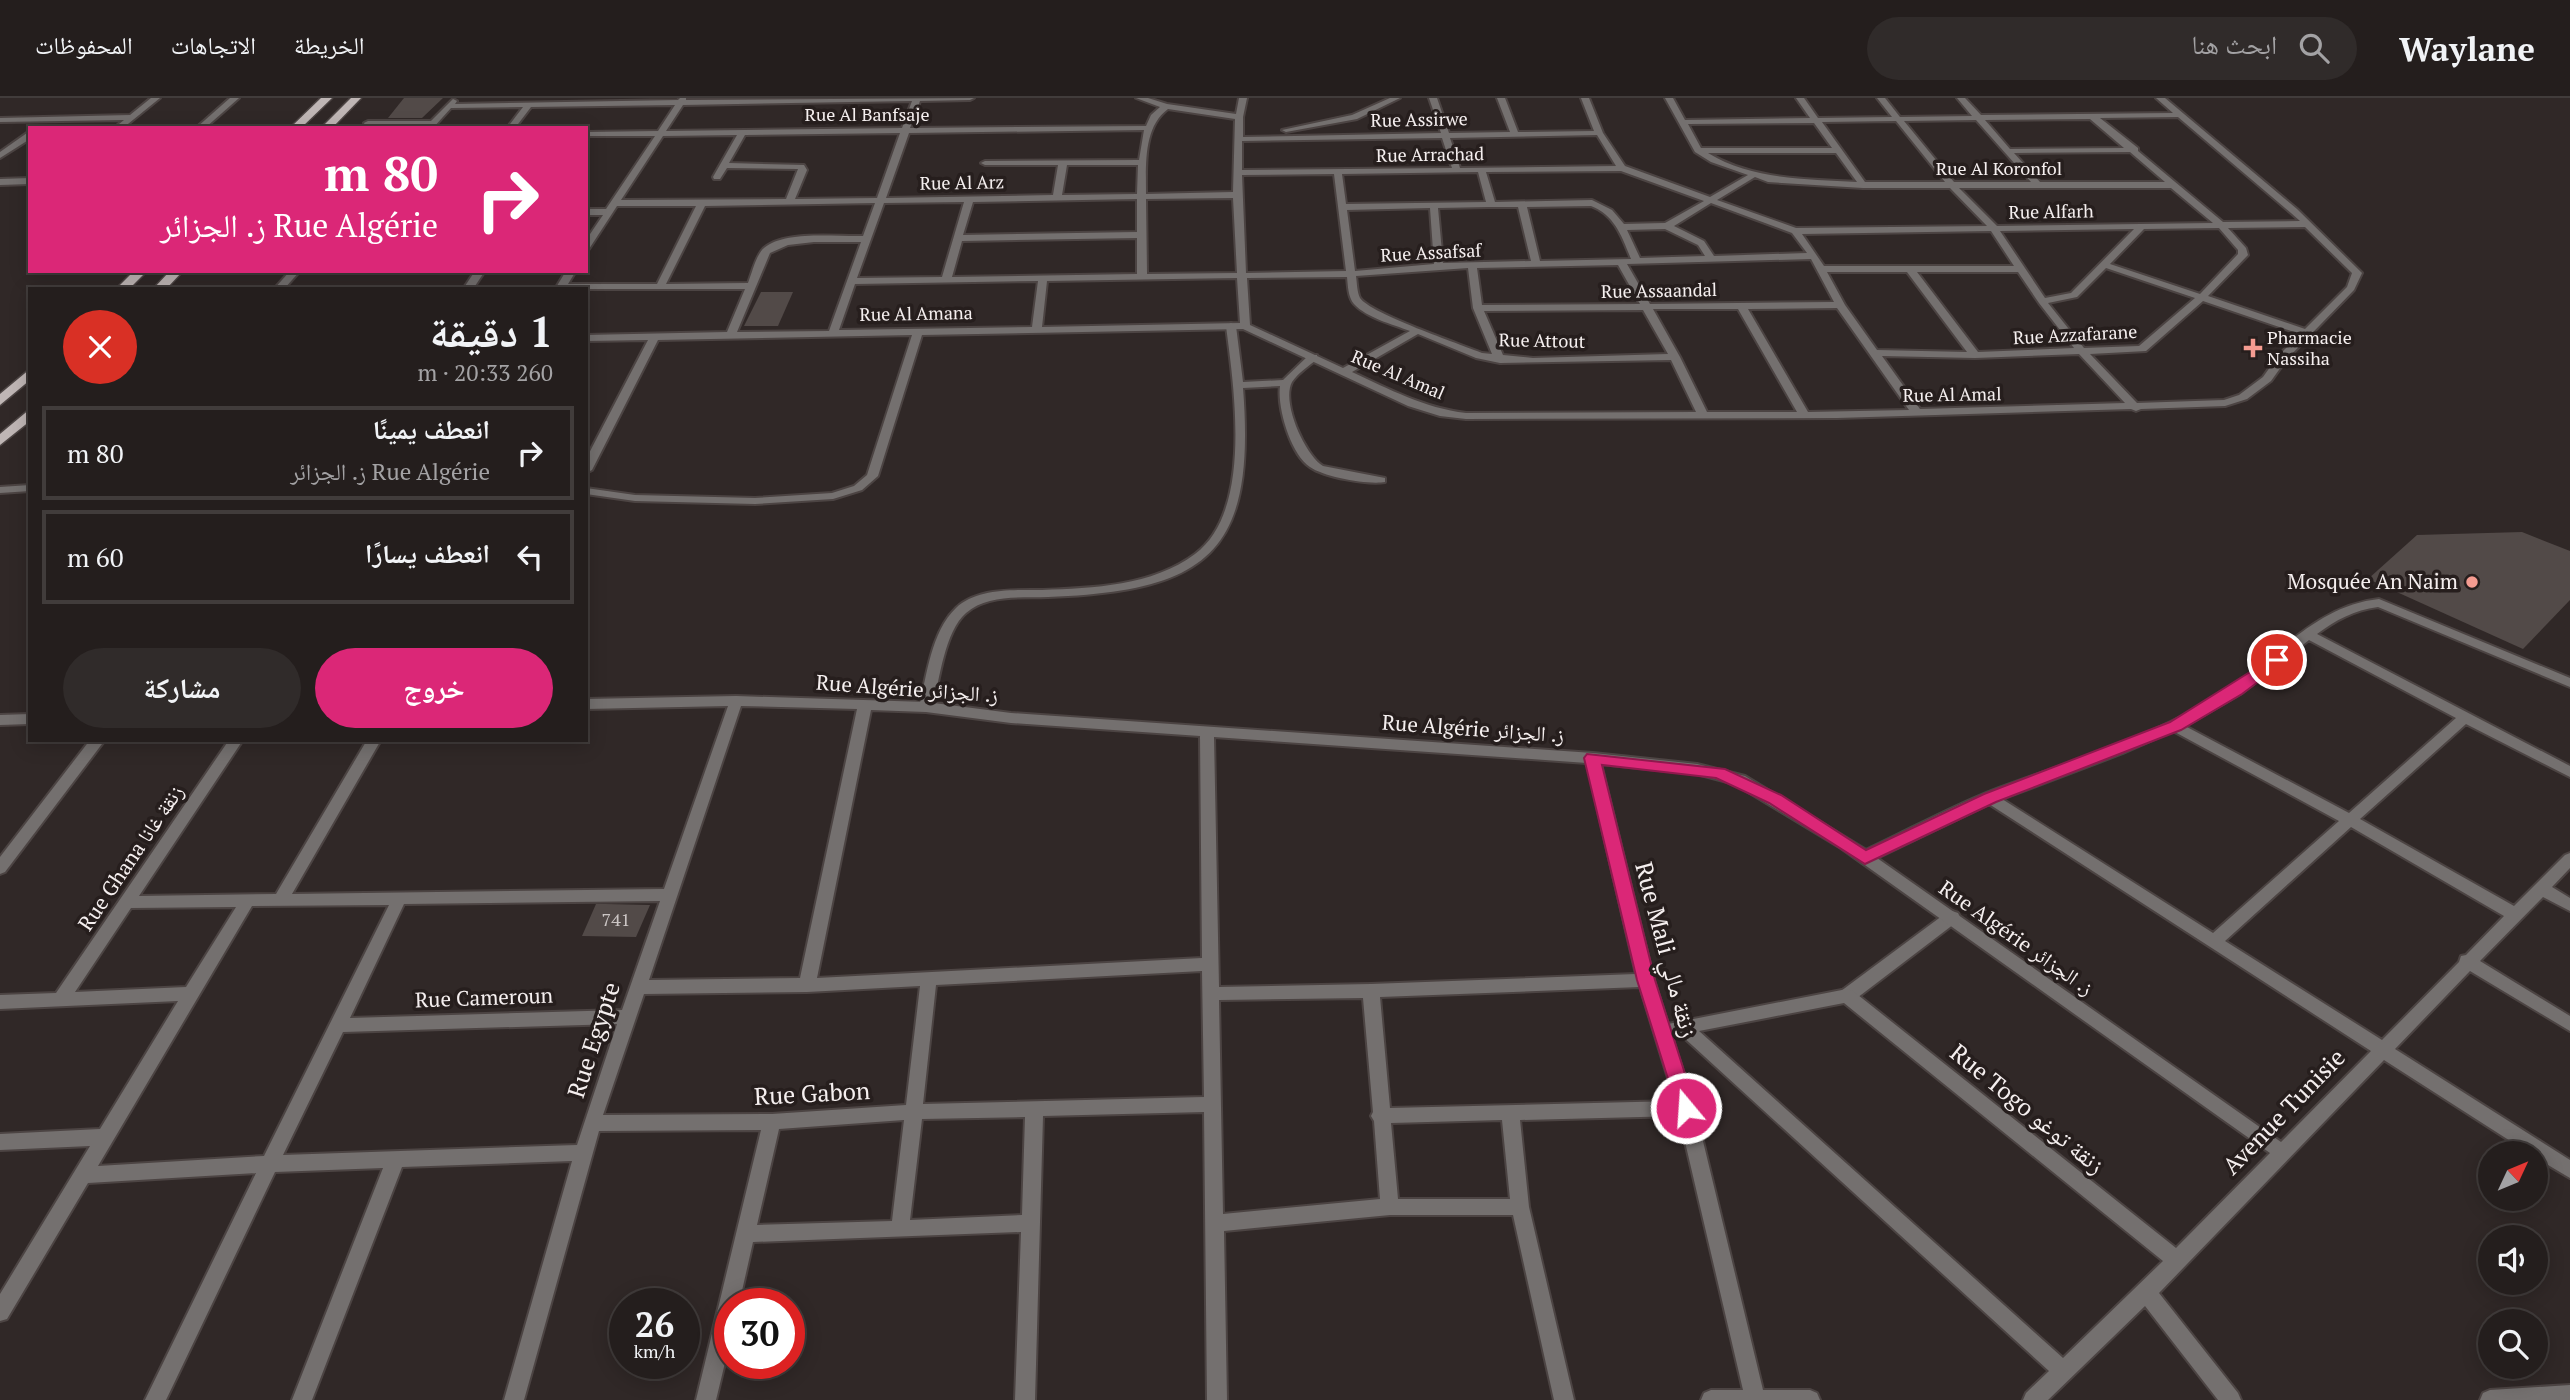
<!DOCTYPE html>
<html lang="ar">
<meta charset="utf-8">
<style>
:root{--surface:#241e1d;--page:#302b2a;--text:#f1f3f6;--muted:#a3a2a4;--line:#413c3b;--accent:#db2777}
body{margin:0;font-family:"PT Serif","Noto Naskh Arabic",serif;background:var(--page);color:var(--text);direction:rtl;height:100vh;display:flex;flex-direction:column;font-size:26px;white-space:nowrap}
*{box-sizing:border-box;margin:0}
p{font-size:23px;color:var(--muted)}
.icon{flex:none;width:38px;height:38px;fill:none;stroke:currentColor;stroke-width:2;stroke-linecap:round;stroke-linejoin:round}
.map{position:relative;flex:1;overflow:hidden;direction:ltr}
.panel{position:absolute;left:28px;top:189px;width:560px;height:455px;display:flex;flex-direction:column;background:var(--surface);border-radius:0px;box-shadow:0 4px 18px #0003,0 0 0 2px var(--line);direction:rtl}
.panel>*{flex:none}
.top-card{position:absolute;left:28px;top:28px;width:560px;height:147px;border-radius:0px;box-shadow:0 4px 18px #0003,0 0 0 2px var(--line);direction:rtl;background:#db2777;color:#fff;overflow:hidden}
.needle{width:46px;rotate:46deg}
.buttons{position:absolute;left:2478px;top:1043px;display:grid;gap:14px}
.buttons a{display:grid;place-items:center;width:70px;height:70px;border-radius:50%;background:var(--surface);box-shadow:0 4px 18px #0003,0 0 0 2px var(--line);font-size:35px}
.speed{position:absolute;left:609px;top:1190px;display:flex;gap:14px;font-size:35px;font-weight:700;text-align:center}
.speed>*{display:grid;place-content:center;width:91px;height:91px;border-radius:50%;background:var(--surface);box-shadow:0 4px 18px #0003,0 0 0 2px var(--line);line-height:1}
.speed small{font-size:18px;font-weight:400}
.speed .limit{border:10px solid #d22;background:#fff;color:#111}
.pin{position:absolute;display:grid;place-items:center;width:60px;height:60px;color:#fff;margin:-30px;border:4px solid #fff;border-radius:50%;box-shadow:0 2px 7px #0007}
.me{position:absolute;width:77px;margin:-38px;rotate:342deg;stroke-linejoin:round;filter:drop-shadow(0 0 5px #0008)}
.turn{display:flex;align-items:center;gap:24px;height:147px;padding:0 35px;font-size:32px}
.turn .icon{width:91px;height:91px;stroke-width:2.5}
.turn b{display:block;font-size:49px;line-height:60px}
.round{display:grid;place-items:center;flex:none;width:74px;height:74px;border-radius:37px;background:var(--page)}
.head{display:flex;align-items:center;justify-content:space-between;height:119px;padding:0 35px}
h1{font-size:42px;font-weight:700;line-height:52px}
.cta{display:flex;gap:14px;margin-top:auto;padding:14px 35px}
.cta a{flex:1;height:80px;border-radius:42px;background:var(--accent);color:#fff;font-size:28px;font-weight:700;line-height:80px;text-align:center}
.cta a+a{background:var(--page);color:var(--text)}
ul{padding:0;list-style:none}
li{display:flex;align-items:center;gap:21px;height:94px;margin:0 14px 10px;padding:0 21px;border:4px solid var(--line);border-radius:0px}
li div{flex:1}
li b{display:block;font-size:26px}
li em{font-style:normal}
header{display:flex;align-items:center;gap:42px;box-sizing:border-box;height:98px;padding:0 35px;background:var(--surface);border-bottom:2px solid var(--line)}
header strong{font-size:33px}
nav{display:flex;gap:38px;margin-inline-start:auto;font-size:24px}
.search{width:490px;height:63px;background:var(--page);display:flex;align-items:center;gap:18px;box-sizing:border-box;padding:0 24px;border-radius:38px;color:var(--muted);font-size:26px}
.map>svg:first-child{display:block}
.building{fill:#524a48}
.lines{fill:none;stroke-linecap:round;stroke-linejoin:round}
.service-casing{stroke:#4c4443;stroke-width:4}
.pedestrian-casing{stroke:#4c4443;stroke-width:4}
.minor-casing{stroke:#4c4443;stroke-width:4}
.tertiary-casing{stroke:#4c4443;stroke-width:4}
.primary-casing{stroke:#4c4443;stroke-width:3}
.service{fill:#74706f;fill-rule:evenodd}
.pedestrian{fill:#74706f;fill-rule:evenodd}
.minor{fill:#74706f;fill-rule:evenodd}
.tertiary{fill:#74706f;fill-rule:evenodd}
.primary{fill:#bfb6b5;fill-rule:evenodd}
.route{fill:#db2777;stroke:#8e194d;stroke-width:2}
.poi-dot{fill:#f59c91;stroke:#261e1d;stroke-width:2.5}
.labels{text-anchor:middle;stroke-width:7;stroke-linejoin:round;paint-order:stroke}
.far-street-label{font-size:18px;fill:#f5efef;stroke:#261e1d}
.far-poi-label{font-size:18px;fill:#f5efef;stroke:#261e1d;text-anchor:start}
.number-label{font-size:18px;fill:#ccc6c5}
.poi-label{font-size:21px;fill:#f5efef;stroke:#261e1d;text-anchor:end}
.street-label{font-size:21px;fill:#f5efef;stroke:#261e1d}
.near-street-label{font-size:24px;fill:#f5efef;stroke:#261e1d}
</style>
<header>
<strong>Waylane</strong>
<div class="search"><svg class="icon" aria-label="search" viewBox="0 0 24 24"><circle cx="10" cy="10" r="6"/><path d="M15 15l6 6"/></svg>ابحث هنا</div>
<nav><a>الخريطة</a><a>الاتجاهات</a><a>المحفوظات</a></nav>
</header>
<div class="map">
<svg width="2570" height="1302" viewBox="0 0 2570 1302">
<rect width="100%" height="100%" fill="#302827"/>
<!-- building -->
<g class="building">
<polygon points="404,0 443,0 422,20 388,20"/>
<polygon points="761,194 793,194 778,228 744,228"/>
<polygon points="2522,434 2570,453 2570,502 2523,551 2368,481 2417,437"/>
<polygon points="596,806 606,806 650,807 636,839 582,838"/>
</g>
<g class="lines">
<defs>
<g id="service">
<polygon points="368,23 432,23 436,25 432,27 365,27 364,25"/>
<polygon points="237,28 257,28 261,30 233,30"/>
<path d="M1231 225 1236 228 1243 284 1283 282 1309 257H1317V261C1309 268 1298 275 1292 284 1281 304 1305 357 1323 368L1385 380V384C1368 387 1324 379 1310 369 1291 357 1277 310 1280 288L1243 290C1256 455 1208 493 1048 499 1022 500 987 496 966 515 945 533 939 582 933 609L926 614 921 612 919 609C927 577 931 534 956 510 977 490 1015 492 1042 492 1094 490 1152 488 1195 456 1253 413 1234 290 1226 228Z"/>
</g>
<polygon id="pedestrian" points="1952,813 1958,815 1960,819 1958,823 1853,903 1847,905 1841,903 1839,898 1841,893 1946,815"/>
<g id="minor">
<polygon points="151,0 160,0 123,30 114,30 124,22 0,24 0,20 130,17"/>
<polygon points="230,0 239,0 205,30 196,30"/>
<path d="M680 0H686V2L974 0 970 2 920 3 910 30 1146 28 1151 17 1160 9 1136 0H1148L1167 6 1236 16 1239 0H1247L1243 19V39L1441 35 1429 0H1437L1449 35 1510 34 1497 0H1505L1518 34 1594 33 1581 0H1589L1603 35 1625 68 1710 99 1748 77 1711 64 1695 54 1665 0H1673L1685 22 1810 20 1796 0H1804L1818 20 1892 19 1877 0H1885L1900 19 1972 18 1957 0H1965L1981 17 2173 15 2156 0H2165L2297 111 2362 175 2354 192 2286 262 2271 283 2247 301 2225 308 2141 311 2136 313 2131 311 1837 320 1466 321 1440 318 1408 308 1243 231 922 237 878 378 862 392 833 401 755 406 635 403 586 396V390L635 397 755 400 832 395 854 388 867 377 912 237 658 242 592 372 586 375V361L648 242 586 243V237L727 234 745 191H555L566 173H576L568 186H657L696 108H617L589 151 586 152V142L603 117H586V111H606L655 38H586V34L658 33 675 7 531 9 515 30H507L523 9 451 10 433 30H424L453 1 457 3 455 6 678 2ZM912 3 902 30 666 33 683 7ZM1168 11 1235 21 1233 94 1146 96C1146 68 1143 29 1168 11ZM2178 19 2291 115 2300 123 2223 124 2138 53V50L2100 20ZM2090 21 2124 50 2010 51 1985 22ZM1976 22 2031 84H1954L1904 23ZM1896 23 1945 84H1865L1822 24ZM1814 25 1832 50H1701L1688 26ZM1144 32 1139 62 985 63 981 65 985 67H1058L1053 97 886 100 909 35ZM900 35 877 100 795 101 807 72 804 67 729 65 745 37ZM737 37 713 79 714 81H720L727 70 798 71 786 101 621 102 663 38ZM1597 37 1616 68 1460 70 1450 40ZM1442 40 1452 70 1242 72V43ZM2130 54 2165 84H2040L2014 55ZM1708 55H1836L1857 84C1806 81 1752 82 1708 55ZM1067 67H1138L1137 96 1062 97ZM1621 73 1704 103 1665 125 1624 126 1612 112 1592 102 1495 104 1486 74ZM1478 74 1486 104 1346 106 1342 76ZM1334 76 1346 173 1246 175 1242 77ZM1755 79 1768 84 1863 90H1950L1987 128 1796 130 1717 102ZM1959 90H2171L2213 125 1997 128ZM1233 100 1237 175 1147 176 1146 101ZM1137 101V134L963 137 973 104ZM964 104 942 179 857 180 884 105ZM875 105 863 138C837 139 785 132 764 150 756 157 752 175 748 185L666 186 705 108ZM1711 105 1792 135 1807 155 1714 158 1704 143 1674 128ZM1591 108C1615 117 1622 139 1631 161L1540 163 1527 109ZM1489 109H1518L1531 163 1443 165 1438 110ZM1430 110 1434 166 1355 173 1347 112ZM2305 129 2352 175 2347 189 2305 231 2208 198 2248 157 2246 150 2228 130ZM2219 130 2238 152V156L2200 196 2110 166 2144 131ZM1665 131 1698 147 1705 158 1640 160 1627 132ZM2134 131 2071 195 2045 200 2000 133ZM1991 133 2014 168H1824L1802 136ZM1137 140V176L952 179 962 143ZM814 144H861L829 233 737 234 770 155 788 147ZM1811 161 1834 204 1650 206 1627 166ZM1618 167 1640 206 1482 207 1477 170ZM1468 170 1473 210 1492 256 1482 255C1460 246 1371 216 1360 200 1357 194 1357 185 1356 178ZM2106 170 2195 200 2139 248 2084 250 2048 205 2077 199ZM1827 174H1907L1967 254 1877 252 1845 207ZM1917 174H2018L2039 205 2074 250 1978 254ZM1347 179C1348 188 1348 199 1354 206 1367 220 1392 226 1410 233L1343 270 1250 227 1247 180ZM1237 180 1240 225 1042 229 1047 183ZM1038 183 1032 229 839 232 855 186ZM2203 203 2300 236 2278 258 2263 279 2239 297 2224 302 2137 305 2090 256 2146 253ZM1837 210 1909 312 1808 314 1748 211ZM1653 211H1738L1797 314H1707L1680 259ZM1643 212 1668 256 1533 260 1503 257 1484 213ZM1418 236 1476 260 1500 265 1671 262 1696 314 1466 315C1424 310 1389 291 1352 274ZM2079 256 2125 305 1920 311 1882 258 1975 260Z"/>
<polygon points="1390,0 1400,0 1357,21 1286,34 1282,32 1352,17"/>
<polygon points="27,35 30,35 30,41 0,60 0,54"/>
<polygon points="290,173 300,173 284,191 274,191"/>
<polygon points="475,173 485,173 473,191 463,191"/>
<polygon points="30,387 30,393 0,395 0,389"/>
<path d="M2379 501 2570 580V589L2378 509C2354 512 2336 522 2317 536L2570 668V679L2466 626 2360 721 2514 808 2565 757 2570 755V770L2552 789 2570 800V813L2543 799 2480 863 2570 918V933L2470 873 2395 951 2570 1062V1080L2536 1060V1055H2529L2384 962 2159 1195 2238 1295 2241 1302H2218L2145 1208 2048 1302H2023L2026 1295 2049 1273 1681 937 1672 939 1695 1010 1763 1292H1810L1817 1295 1820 1302H1701L1704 1295 1711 1292H1743L1679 1018 1520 1022 1529 1109 1574 1302H1554L1513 1117H1390L1224 1133 1227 1302H1207L1204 1014 1043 1018 1035 1302H1015L1021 1134 753 1144 739 1206H730V1244L716 1302H696L761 1032 599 1033 524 1302H504L572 1063 402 1069 312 1302H292L383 1070 275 1074 166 1302H145L256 1075 88 1085 7 1221 0 1223V1196L90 1048 0 1052V1036L100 1031 178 903 0 911V897L56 895 229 642H243L139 798 276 796 367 642H381L292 796 664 791 728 608 586 611V601L736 598 926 604 1011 615 1593 655 1697 666 1745 678 1866 752C1907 733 1948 710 1991 693 2073 662 2162 638 2235 587 2281 554 2320 507 2379 501ZM2309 542 2456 620 2349 715 2185 628 2242 595ZM741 608 857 611 800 880 649 882ZM871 612 926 614 1011 625 1200 638 1202 860 817 880ZM2173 633 2339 723 2213 835 2002 701 2123 655ZM1214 639 1587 665 1636 876 1371 886 1219 889ZM1601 666 1697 676 1735 686 1841 750 2270 1055 2176 1150 1853 893 1847 891 1668 926 1654 882ZM1989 706 2371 953 2281 1044 1877 760ZM2351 729 2504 818 2466 857 2461 858 2459 864 2382 942 2225 843ZM660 803 622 912 350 920 404 806ZM389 807 264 1058 98 1068 252 808ZM236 809 186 889 75 894 131 810ZM1202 873 1204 999 923 1006 936 887ZM920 888 906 1007 772 1016 603 1017 644 896 807 894ZM1640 889 1675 1003 1390 1010 1380 899ZM1363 900 1373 1014 1371 1018 1374 1023 1380 1101 1223 1116 1219 902ZM1844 905 2163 1163 2063 1260 1699 933ZM617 926 577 1047 283 1057 343 934ZM1025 1019 1022 1117 910 1122 922 1021ZM904 1022 892 1123 757 1127 779 1031ZM1502 1022 1510 1101H1398L1391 1025Z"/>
<polygon points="30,616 30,626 0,627 0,617"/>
<polygon points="90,642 105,642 5,774 0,776 0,759"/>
<polygon points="2570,1287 2570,1302 2480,1302 2483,1295 2490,1292"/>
</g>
<polygon id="tertiary" points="30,80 30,86 0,87 0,81"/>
<g id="primary">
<polygon points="321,0 332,0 301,30 290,30"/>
<polygon points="351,0 361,0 332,30 321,30"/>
<polygon points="134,173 147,173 129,191 116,191"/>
<polygon points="170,173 183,173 166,191 153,191"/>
<polygon points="30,271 30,282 0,307 0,296"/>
<polygon points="30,311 30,323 0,347 0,336"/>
</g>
</defs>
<!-- service casing -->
<use href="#service" class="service-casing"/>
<!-- pedestrian casing -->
<use href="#pedestrian" class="pedestrian-casing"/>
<!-- minor casing -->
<use href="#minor" class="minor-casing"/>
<!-- tertiary casing -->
<use href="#tertiary" class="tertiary-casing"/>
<!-- primary casing -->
<use href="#primary" class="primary-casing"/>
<!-- service -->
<use href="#service" class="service"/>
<!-- pedestrian -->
<use href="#pedestrian" class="pedestrian"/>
<!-- minor -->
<use href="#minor" class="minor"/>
<!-- tertiary -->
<use href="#tertiary" class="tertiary"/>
<!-- primary -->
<use href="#primary" class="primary"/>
</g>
<!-- route -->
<polygon class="route" points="2277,557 2282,559 2282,566 2242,596 2181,632 1996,704 1865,766 1769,705 1716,680 1602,667 1655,882 1696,1010 1693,1016 1686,1019 1679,1016 1637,882 1584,660 1587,656 1725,671 1781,697 1866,752 1984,696 2170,624"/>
<!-- markers -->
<g class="poi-dot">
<path d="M2249.5 239.5h7v7h7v7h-7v7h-7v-7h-7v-7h7z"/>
<circle cx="2472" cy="484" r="7"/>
</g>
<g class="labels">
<!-- far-street labels -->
<g class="far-street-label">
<text x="867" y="23">Rue Al Banfsaje</text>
<text transform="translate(1419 22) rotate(-1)" y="6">Rue Assirwe</text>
<text transform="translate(1430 57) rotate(-1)" y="6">Rue Arrachad</text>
<text x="1999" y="77">Rue Al Koronfol</text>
<text transform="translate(962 85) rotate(-1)" y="6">Rue Al Arz</text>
<text transform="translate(2051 114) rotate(-1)" y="6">Rue Alfarh</text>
<text transform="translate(1431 155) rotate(-3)" y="6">Rue Assafsaf</text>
<text transform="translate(1659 193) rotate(-1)" y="6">Rue Assaandal</text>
<text transform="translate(916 216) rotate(-1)" y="6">Rue Al Amana</text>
<text transform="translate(2075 237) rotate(-3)" y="6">Rue Azzafarane</text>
<text transform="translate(1542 243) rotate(1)" y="6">Rue Attout</text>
<text transform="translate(1398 277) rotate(23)" y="6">Rue Al Amal</text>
<text transform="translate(1952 297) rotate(-1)" y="6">Rue Al Amal</text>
</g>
<!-- far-poi labels -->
<g class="far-poi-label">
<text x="2267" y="246">Pharmacie<tspan x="2267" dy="21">Nassiha</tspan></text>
</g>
<!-- number labels -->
<g class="number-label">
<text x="616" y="828">741</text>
</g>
<!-- poi labels -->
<g class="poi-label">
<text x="2458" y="491">Mosquée An Naim</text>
</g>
<!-- street labels -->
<g class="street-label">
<text transform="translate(907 591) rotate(4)" y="7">Rue Algérie ز. الجزائر</text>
<text transform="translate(1473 631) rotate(4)" y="7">Rue Algérie ز. الجزائر</text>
<text transform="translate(131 760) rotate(-56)" y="7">Rue Ghana زنقة غانا</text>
<text transform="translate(2016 840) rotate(35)" y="7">Rue Algérie ز. الجزائر</text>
<text transform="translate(484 900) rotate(-2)" y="7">Rue Cameroun</text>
</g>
<!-- near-street labels -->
<g class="near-street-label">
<text transform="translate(1666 852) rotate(75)" y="8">Rue Mali زنقة مالي</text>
<text transform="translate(594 942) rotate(-72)" y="8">Rue Egypte</text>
<text transform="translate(812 996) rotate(-3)" y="8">Rue Gabon</text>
<text transform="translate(2027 1011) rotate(39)" y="8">Rue Togo زنقة توغو</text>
<text transform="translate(2284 1014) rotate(-46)" y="8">Avenue Tunisie</text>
</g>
</g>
</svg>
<div class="buttons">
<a><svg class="needle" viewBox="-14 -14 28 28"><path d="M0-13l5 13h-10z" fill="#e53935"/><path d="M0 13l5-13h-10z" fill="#a3a2a4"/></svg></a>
<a><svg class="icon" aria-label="sound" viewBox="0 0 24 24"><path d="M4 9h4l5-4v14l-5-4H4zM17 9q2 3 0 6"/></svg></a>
<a><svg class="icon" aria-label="search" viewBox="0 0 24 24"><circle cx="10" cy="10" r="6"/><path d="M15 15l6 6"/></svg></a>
</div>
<div class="speed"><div>26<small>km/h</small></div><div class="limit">30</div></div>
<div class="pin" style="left:2277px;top:562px;background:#d93025"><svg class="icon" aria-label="arrive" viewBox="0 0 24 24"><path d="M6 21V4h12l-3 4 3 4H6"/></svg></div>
<svg class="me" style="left:1686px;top:1010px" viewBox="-20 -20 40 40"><circle r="17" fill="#db2777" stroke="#fff" stroke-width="3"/><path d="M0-11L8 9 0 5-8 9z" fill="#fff"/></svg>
<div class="top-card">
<div class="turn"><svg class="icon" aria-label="right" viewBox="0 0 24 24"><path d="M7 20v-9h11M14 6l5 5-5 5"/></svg><div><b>80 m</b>Rue Algérie ز. الجزائر</div></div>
</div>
<section class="panel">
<div class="head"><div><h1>1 دقيقة</h1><p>260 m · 20:33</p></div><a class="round" style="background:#d93025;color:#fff"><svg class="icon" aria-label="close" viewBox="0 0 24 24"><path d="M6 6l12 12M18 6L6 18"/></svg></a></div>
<ul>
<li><svg class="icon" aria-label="right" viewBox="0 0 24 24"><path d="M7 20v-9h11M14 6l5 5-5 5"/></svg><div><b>انعطف يمينًا</b><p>Rue Algérie ز. الجزائر</p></div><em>80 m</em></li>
<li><svg class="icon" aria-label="left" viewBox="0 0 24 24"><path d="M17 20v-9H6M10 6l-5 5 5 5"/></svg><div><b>انعطف يسارًا</b></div><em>60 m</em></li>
</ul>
<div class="cta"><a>خروج</a><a>مشاركة</a></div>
</section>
</div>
